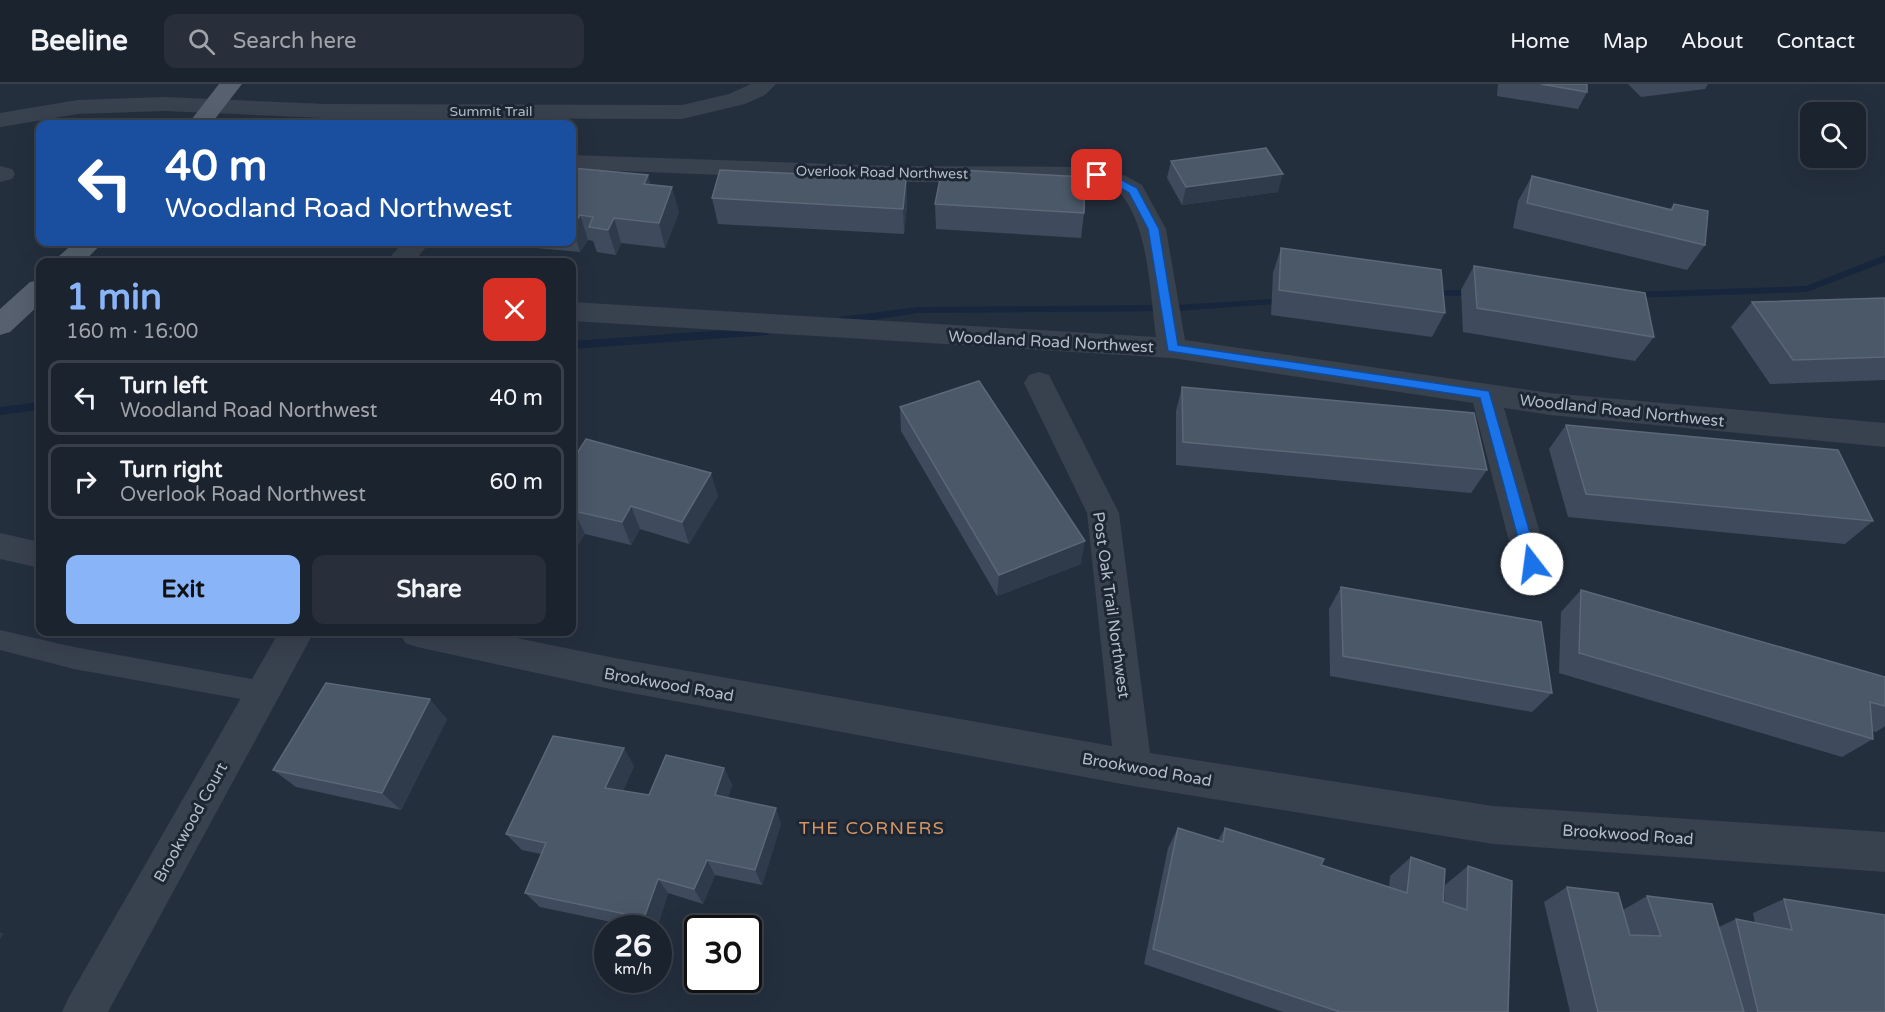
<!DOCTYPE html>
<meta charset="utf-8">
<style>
:root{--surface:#1b232e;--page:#282f3a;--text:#f1f3f6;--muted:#a0a4aa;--line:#39404a;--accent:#8ab4f8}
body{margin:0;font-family:"Varela Round",sans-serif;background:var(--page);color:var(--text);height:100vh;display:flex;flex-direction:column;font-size:22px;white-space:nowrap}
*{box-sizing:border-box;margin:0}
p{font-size:20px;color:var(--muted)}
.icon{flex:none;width:33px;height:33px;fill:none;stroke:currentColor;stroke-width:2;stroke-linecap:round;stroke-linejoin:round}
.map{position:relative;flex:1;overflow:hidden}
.drawer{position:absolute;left:36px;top:174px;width:540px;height:378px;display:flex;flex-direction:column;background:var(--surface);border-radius:12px;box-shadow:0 6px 24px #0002,0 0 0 2px var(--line)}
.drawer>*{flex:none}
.banner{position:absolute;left:36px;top:36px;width:540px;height:126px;border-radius:12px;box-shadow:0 6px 24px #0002,0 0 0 2px var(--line);background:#1a4fa0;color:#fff;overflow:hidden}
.controls{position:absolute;left:1800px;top:18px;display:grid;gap:12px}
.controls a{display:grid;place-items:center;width:66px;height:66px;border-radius:12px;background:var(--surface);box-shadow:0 6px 24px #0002,0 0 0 2px var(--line);font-size:30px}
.speed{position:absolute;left:594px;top:831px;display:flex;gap:12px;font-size:30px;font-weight:700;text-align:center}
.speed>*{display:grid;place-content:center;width:78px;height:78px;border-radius:50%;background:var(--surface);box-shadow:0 6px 24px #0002,0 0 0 2px var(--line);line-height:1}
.speed small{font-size:15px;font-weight:400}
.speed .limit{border:3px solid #111;border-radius:9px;background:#fff;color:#111}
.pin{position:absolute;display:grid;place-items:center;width:51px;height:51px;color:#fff;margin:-26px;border-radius:12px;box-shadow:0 3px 9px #0006}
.me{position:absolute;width:66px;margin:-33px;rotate:345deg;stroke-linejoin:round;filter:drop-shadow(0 0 4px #0008)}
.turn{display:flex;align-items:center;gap:21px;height:126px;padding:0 30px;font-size:27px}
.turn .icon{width:78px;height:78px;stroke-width:2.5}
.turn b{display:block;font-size:42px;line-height:51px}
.round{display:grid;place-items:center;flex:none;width:63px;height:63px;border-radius:12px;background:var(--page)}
.overview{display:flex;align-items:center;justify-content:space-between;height:102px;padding:0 30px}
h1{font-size:36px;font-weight:800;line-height:45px;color:var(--accent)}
.action{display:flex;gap:12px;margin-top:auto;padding:12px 30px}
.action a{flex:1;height:69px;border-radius:12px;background:var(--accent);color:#111;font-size:24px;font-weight:800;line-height:69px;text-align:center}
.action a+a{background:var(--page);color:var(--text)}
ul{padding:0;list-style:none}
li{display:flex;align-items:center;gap:18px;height:75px;margin:0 12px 9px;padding:0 18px;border:3px solid var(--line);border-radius:12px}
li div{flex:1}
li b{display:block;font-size:22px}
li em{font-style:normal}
header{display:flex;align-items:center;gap:36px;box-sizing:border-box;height:84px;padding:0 30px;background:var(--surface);border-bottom:2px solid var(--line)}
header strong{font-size:28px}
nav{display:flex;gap:33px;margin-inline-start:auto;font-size:21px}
.search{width:420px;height:54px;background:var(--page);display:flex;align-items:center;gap:15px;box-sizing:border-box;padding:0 21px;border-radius:12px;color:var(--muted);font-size:22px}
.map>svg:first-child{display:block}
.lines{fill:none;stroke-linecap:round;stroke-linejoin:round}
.stream{fill:#17263c;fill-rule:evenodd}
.service{fill:#38414e;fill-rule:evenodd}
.minor{fill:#38414e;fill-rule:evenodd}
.primary{fill:#56606e;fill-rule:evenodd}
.wall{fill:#3f4b5c}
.shaded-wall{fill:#2f3b4b}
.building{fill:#4b5868;stroke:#5c6777;stroke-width:1.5}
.route{fill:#1a73e8;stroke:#114b97;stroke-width:1.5}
.labels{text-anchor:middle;stroke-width:6;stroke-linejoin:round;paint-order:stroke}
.far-street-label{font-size:14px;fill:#b4bcc9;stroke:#1d2633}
.street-label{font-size:16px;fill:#b4bcc9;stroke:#1d2633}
.neighbourhood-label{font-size:18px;letter-spacing:1.5px;fill:#d59563;stroke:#1d2633}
</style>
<header>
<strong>Beeline</strong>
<div class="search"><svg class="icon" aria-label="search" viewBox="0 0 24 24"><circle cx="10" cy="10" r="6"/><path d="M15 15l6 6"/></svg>Search here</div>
<nav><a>Home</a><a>Map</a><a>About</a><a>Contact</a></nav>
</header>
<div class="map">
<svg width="1885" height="928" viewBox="0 0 1885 928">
<rect width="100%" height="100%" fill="#242f3e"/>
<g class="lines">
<!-- stream -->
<g class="stream">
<polygon points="1885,171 1885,178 1807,208 1631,214 1626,211 1631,208 1806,202"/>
<polygon points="1427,206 1476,206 1481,209 1476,212 1423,211 1422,209"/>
<polygon points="1287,214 1291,215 1291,219 1176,227 918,229 840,241 835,237 840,233 918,223 1176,221"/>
<polygon points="767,243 772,247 767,251 572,265 572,257"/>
<polygon points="40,318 40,326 0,331 0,323"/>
</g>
<!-- service -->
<polygon class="service" points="0,546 74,563 263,597 272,600 275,608 272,616 263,619 74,585 0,566"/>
<!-- minor -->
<g class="minor">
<polygon points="751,0 776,0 765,11 745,20 682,35 325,34 164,27 78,30 0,43 0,29 78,16 164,13 325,20 682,21 729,10"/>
<path d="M572 71 891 82 1097 83 1126 92 1142 101 1166 145 1185 256 1550 309 1885 339V363L1550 331 1504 324 1549 480 1544 490 1532 494 1520 490 1515 480 1473 319 1172 274 572 237V218L1156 253C1150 210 1149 149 1124 114 1118 105 1105 101 1096 99L891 98 572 85Z"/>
<polygon points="0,82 12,85 15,90 12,95 0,98"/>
<polygon points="403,158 430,158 414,178 386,178"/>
<polygon points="1039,288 1049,291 1119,429 1150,669 1493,722 1885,748 1885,788 1493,760 1133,702 615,606 417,563 405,559 400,548 487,548 615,574 1112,662 1087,429 1024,299 1029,291"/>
<polygon points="0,449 40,458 40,484 0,475"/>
<polygon points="279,548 314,548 108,928 62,928 69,913"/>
</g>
<!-- primary -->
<g class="primary">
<polygon points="219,0 242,0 211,40 188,40"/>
<polygon points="75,158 103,158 84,178 55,178 59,172"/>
<polygon points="40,196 40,220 10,248 0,251 0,225 30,198"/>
</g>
</g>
<!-- wall -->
<g class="wall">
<polygon points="1498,0 1587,0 1587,8 1578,25 1497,12"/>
<polygon points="1628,0 1708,0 1705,5 1641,13"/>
<polygon points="1171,77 1278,108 1182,121 1167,94"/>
<polygon points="572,84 648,91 650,100 679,128 665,164 621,159 616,171 597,168 593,157 588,156 580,168 469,158 572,158"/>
<polygon points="1532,92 1670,125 1674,120 1705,161 1687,186 1513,144 1518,117"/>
<polygon points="906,95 907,121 904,150 718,140 712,114"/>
<polygon points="935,120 1084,129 1081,154 936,145"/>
<polygon points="1281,164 1445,229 1432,253 1271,231 1273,189"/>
<polygon points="1474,182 1654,253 1635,277 1463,248 1461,206"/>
<polygon points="1885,214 1885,296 1770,300 1731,243 1752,218"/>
<polygon points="1182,303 1487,386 1471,409 1176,381 1176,327"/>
<polygon points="900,323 1081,480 997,512 901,347"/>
<polygon points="1566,341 1873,437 1845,460 1568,433 1549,365"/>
<polygon points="572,377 718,412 689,460 640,445 631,461 585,450 572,471"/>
<polygon points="1341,503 1552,609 1532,628 1330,592 1329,525"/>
<polygon points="1581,506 1885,593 1885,642 1876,648 1872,647 1873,655 1842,673 1559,589 1561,528"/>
<polygon points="447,635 401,726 296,703 273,686"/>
<polygon points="634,682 623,707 649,711 724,684 732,701 728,713 781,740 762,801 715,791 703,820 668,809 657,844 640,844 540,823 525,809 541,770 522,766 506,750"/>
<polygon points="1178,744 1218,756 1225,744 1321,781 1389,803 1390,792 1411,773 1444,818 1445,801 1468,782 1508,928 1283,928 1144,880 1168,764"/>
<polygon points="1567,803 1623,826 1647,812 1719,843 1736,835 1755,839 1753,829 1784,815 1885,928 1570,928 1544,818"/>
</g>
<!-- shaded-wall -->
<g class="shaded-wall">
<polygon points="1283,90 1278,108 1182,121 1186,103"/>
<polygon points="648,91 654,116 644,100"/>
<polygon points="906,95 907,121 904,150 903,125"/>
<polygon points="672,103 679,128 665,164 659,139"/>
<polygon points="580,131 588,156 580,168 572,143"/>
<polygon points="614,134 621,159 616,171 608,146"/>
<polygon points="711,389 718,412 689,460 682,438"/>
<polygon points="631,422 640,445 631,461 622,438"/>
<polygon points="574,427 585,450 572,471 572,431"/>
<polygon points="1085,457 1081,480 997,512 999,491"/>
<polygon points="430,615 447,635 401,726 382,709"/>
<polygon points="624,664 634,682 617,721 605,704"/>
<polygon points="724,684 732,701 723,728 715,711"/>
<polygon points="776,724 781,740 762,801 755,786"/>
<polygon points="707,776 715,791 703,820 694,805"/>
<polygon points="658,795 668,809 657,844 653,844 644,834"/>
<polygon points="0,848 4,850 0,855"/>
</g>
<!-- building -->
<g class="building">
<polygon points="1541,0 1587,0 1587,8"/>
<polygon points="1266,64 1283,90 1186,103 1171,77"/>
<polygon points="572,84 648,91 644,100 672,103 659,139 614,134 608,146 589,143 593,133 580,131 572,143"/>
<polygon points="942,85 1085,93 1084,129 935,120"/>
<polygon points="720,86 906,95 903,125 712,114"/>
<polygon points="1532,92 1672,126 1674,120 1708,127 1705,161 1527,119"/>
<polygon points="1281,164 1441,186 1445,229 1279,206"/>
<polygon points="1474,182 1645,209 1654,253 1477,224"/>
<polygon points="1885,214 1885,273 1793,276 1752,218"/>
<polygon points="979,297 1085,457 999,491 900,323"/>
<polygon points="1182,303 1474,329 1487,386 1183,358"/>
<polygon points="1566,341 1838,366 1873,437 1586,410"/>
<polygon points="586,355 711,389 682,438 631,422 622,438 574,427 572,431 572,377"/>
<polygon points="1341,503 1541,538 1552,609 1343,572"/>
<polygon points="1581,506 1885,593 1885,622 1870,618 1873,655 1579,569"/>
<polygon points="326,599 430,615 382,709 273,686"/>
<polygon points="553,652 624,664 605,704 649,711 666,671 724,684 715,711 776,724 755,786 707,776 694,805 658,795 644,834 525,809 546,759 506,750"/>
<polygon points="1178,744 1223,758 1225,744 1324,775 1321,781 1407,809 1411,773 1445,785 1443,818 1467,826 1468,782 1512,797 1508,928 1340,928 1153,865"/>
<polygon points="1567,803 1618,809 1630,851 1661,852 1647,812 1712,820 1744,928 1598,928"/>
<polygon points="1784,815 1885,831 1885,928 1758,928 1736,835 1792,846"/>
</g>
<!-- route -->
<polygon class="route" points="1097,88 1120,95 1137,104 1159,145 1178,261 1489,307 1539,480 1537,484 1527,484 1525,480 1480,314 1168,267 1148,145 1129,109 1113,99 1093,93 1092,91"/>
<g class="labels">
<!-- far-street labels -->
<g class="far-street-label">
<text x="491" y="32">Summit Trail</text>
<text transform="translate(882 88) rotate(1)" y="5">Overlook Road Northwest</text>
</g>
<!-- street labels -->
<g class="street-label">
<text transform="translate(1051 257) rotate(3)" y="6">Woodland Road Northwest</text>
<text transform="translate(1622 326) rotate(6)" y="6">Woodland Road Northwest</text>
<text transform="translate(1112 521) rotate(82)" y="6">Post Oak Trail Northwest</text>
<text transform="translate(669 600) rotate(10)" y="6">Brookwood Road</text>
<text transform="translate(1147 685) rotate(10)" y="6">Brookwood Road</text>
<text transform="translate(190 738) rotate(-61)" y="6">Brookwood Court</text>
<text transform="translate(1628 750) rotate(4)" y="6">Brookwood Road</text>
</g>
<!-- neighbourhood labels -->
<g class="neighbourhood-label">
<text x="872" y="750">THE CORNERS</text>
</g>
</g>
</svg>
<div class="controls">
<a><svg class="icon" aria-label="search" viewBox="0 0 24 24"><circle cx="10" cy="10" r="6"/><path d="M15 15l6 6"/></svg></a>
</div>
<div class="speed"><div>26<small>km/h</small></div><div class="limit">30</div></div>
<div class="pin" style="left:1097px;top:91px;background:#d93025"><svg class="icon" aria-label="arrive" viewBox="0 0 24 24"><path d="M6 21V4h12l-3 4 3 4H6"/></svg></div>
<svg class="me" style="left:1532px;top:480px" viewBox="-20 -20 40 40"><circle r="19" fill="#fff"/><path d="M0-13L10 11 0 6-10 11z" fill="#1a73e8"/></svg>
<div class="banner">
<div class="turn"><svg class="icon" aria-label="left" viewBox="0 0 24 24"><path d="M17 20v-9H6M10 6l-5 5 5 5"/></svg><div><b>40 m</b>Woodland Road Northwest</div></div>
</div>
<section class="drawer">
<div class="overview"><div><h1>1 min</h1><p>160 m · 16:00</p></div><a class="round" style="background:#d93025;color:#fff"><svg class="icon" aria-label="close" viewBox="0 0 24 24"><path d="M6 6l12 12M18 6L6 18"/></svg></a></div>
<ul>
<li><svg class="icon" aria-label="left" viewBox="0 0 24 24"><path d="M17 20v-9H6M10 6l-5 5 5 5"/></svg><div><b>Turn left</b><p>Woodland Road Northwest</p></div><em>40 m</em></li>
<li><svg class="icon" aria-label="right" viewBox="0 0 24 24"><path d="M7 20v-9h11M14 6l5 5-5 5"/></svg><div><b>Turn right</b><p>Overlook Road Northwest</p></div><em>60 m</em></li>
</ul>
<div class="action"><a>Exit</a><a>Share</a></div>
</section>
</div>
